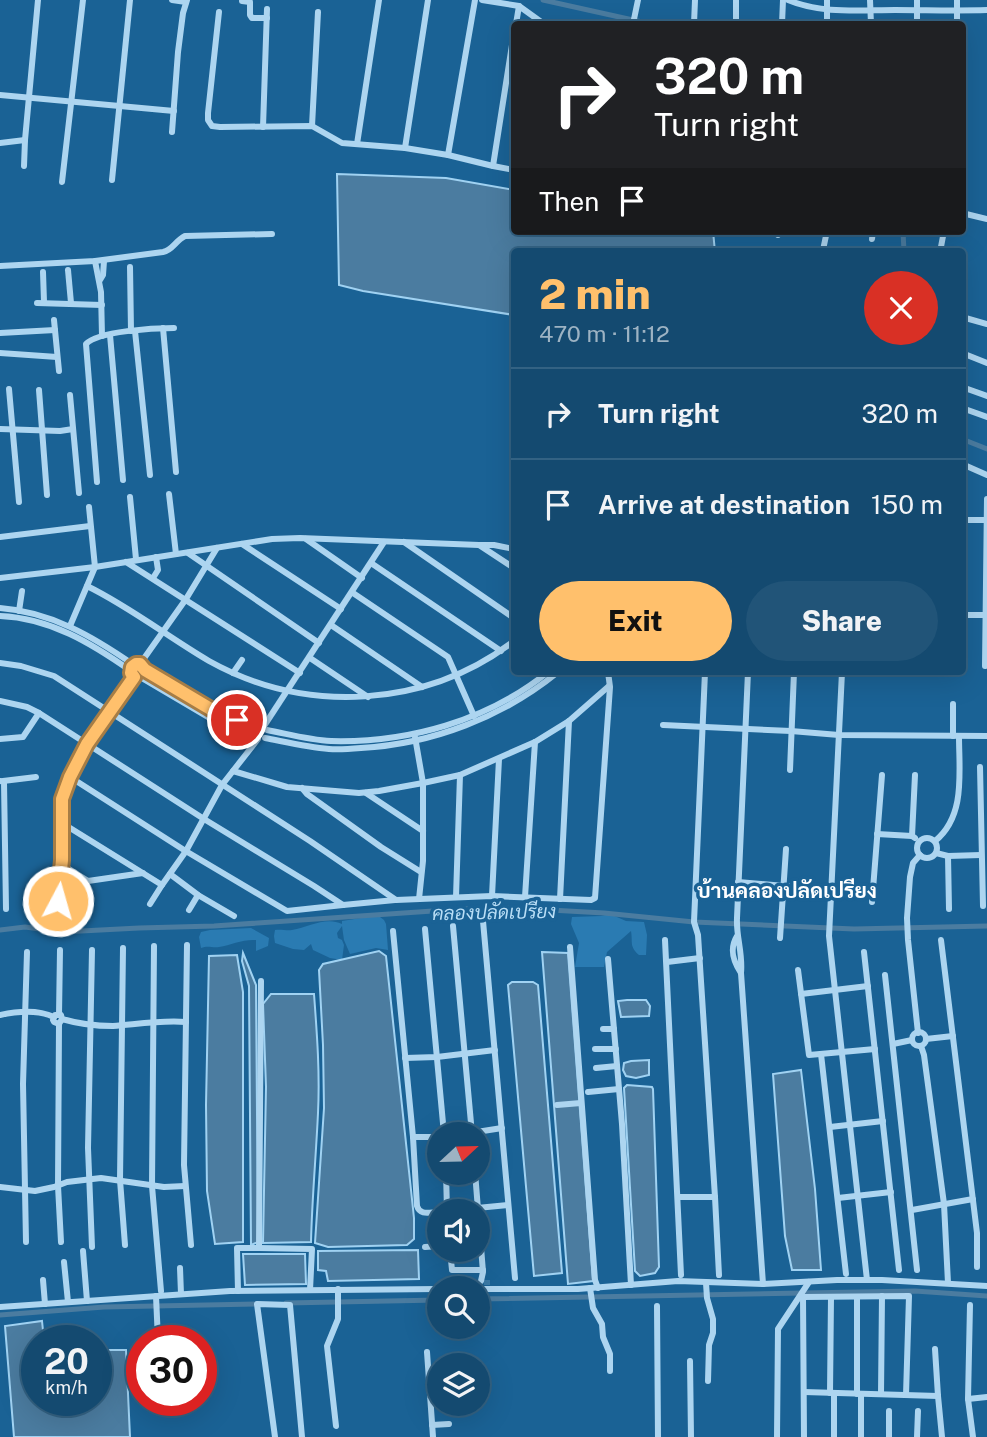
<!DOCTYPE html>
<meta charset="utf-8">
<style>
:root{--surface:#144a70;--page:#215478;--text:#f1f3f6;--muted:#9db3c3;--line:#336283;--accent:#ffc06c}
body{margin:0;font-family:"Public Sans",Sarabun,sans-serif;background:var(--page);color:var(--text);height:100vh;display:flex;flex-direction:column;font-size:26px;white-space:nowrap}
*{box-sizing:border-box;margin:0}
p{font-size:23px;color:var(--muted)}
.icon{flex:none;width:38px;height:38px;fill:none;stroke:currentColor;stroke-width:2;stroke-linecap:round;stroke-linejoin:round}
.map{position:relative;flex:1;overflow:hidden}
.panel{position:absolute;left:511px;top:248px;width:455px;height:427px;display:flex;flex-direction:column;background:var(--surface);border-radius:7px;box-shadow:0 7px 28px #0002,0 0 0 2px var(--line)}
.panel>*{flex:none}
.hud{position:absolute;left:511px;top:21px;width:455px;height:214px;border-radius:7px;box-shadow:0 7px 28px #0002,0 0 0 2px var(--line);background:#202124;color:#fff;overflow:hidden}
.needle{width:46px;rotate:68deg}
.buttons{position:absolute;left:427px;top:1122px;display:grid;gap:14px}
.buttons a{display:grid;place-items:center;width:63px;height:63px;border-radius:50%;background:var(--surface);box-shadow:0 7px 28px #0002,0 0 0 2px var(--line);font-size:35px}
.speed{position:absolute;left:21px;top:1325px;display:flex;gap:14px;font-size:35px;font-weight:700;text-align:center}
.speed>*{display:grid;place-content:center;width:91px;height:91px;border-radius:50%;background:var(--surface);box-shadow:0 7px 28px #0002,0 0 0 2px var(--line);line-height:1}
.speed small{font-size:18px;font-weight:400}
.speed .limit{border:10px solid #d22;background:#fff;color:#111}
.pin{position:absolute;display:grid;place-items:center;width:60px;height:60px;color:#fff;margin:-30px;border:4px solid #fff;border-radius:50%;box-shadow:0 2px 7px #0007}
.me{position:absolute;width:77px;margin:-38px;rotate:6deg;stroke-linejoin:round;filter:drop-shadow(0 0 5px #0008)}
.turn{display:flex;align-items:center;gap:24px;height:147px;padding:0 28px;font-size:32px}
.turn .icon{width:91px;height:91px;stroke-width:2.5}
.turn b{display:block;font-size:49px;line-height:60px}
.then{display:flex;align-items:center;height:66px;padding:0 28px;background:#0003;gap:14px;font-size:26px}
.round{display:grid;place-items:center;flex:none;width:74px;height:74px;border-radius:37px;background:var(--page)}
.summary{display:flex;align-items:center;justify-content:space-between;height:119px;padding:0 28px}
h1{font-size:42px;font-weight:800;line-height:52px;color:var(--accent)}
.button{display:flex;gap:14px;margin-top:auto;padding:14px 28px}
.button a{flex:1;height:80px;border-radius:42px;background:var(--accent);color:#111;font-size:28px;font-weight:800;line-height:80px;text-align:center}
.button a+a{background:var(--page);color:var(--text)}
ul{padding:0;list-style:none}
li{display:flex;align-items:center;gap:21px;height:91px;padding:0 28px;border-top:2px solid var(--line)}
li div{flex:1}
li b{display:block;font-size:26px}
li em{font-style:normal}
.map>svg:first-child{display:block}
.green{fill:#2a7bb2}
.water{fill:#4b7ca0;stroke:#a0d2f2;stroke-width:2}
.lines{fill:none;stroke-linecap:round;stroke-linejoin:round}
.canal{stroke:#4b7ca0;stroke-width:5}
.minor-tunnel{stroke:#3c7aa5;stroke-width:6;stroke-dasharray:6 3;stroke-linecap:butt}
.minor{stroke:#add5f0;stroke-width:6}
.route-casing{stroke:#a67d46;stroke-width:18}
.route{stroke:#ffc06c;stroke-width:12}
.labels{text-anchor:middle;stroke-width:7;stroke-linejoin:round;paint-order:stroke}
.water-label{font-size:19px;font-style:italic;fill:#b9def6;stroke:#1a6295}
.quarter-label{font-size:21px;font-weight:bold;fill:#fff;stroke:#1a6295}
</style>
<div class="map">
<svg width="987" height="1437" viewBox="0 0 987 1437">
<rect width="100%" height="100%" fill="#1a6295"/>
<!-- green -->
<g class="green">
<path d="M610 914 626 921 644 922 647 935 646 955H639C629 946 633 943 631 931L607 952 604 967H575L579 943 571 924 572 917 601 916Z"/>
<path d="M367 917H380L384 920 386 924 388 950 376 948 350 954 344 940 342 926 337 933 338 938 342 940 344 945 342 960 330 958 313 950 311 944 304 950 293 949 275 943 274 936 275 930C281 929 287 931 292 930 309 927 326 916 342 924V921Z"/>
<path d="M251 928 269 938 268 946 256 951V940C243 939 231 945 219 947 212 948 208 945 201 948L199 937 201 932 210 930Z"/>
</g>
<!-- water -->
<g class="water">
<polygon points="337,174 446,178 514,190 514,231 713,231 715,252 514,252 514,315 363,291 339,285"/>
<polygon points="379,951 386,956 414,1218 414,1239 407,1245 328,1247 315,1243 324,1108 323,1045 319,970 323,964"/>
<polygon points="542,952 568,953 593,1281 568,1284"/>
<polygon points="243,953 256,985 258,1242 251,1245 249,986 242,961"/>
<polygon points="237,955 243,992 243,1242 215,1244 207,1191 206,1105 209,956"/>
<polygon points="512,982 533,982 538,985 562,1273 534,1276 508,985"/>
<path d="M271 994H314C317 1034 320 1073 318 1113 316 1156 312 1199 311 1242L263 1243 266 1087 263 1004Z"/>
<polygon points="627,1000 646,1000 650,1006 649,1016 621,1017 618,1001"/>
<polygon points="649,1060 649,1075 636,1078 626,1076 623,1070 624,1063 631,1061"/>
<polygon points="801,1070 815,1189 821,1270 792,1270 785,1236 773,1074"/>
<polygon points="627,1085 652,1087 653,1089 659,1267 655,1273 640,1276 635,1271 624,1088"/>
<polygon points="418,1250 419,1279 328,1281 326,1271 318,1270 318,1251"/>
<polygon points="243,1254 305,1254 306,1284 245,1285"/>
<polygon points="42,1321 44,1340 37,1340 37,1400 96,1400 96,1350 126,1350 130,1437 14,1437 5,1326"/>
</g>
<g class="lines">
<!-- canal -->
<g class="canal">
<polyline points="543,0 651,24"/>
<polyline points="903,231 904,252"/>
<polyline points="962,439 987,449"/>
<polyline points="0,930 25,927 62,932 139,928 214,926 462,909 514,908 604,913 694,922 854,929 987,926"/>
<polyline points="478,1299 915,1291 987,1296"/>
<polyline points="286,1303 439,1300"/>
<polyline points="0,1315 104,1307 259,1304"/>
</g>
<!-- minor-tunnel -->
<polyline class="minor-tunnel" points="487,1280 487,1285"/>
<!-- minor -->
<g class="minor">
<polyline points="172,0 186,2"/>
<polyline points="482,0 519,6"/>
<path d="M788 0C821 14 859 10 895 10 926 10 956 11 987 10"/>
<polyline points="870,0 871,24"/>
<polyline points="957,0 957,24"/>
<polyline points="242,1 250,2 250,15 252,18 267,18"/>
<polyline points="219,12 208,113 208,120 212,126 220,127 312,126 342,143 405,148 448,155 493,166 514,170"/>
<polyline points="516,24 519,6 544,24"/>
<polyline points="633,24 638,0"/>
<polyline points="694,24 695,0"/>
<polyline points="736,24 736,0"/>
<polyline points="782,24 783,0"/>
<polyline points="827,24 827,0"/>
<polyline points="917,24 917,0"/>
<polyline points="0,95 174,111"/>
<polyline points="312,126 318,12"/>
<polyline points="263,127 267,9"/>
<polyline points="172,132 178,52 183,13 187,0"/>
<polyline points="0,143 25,140"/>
<polyline points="357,144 379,0"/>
<polyline points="405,148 428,0"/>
<polyline points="448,155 475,0"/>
<polyline points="24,166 25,140 38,0"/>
<polyline points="493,166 514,32"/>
<polyline points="112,180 130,0"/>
<polyline points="62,182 83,0"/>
<polyline points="962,213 987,219"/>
<polyline points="778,235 779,231"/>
<polyline points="872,239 873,231"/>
<polyline points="823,250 827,231"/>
<polyline points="940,252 944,231"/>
<polyline points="95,261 101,292 102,336"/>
<path d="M0 266 95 261 163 252C173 250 175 241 185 236L272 234"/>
<polyline points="130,267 131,331"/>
<polyline points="68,270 71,303"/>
<polyline points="43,272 44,302"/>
<polyline points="100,280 103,275 104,261"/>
<polyline points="37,303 102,305"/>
<polyline points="962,317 987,324"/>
<polyline points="54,320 59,371"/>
<polyline points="163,328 176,472"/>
<polyline points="135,331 150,475"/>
<polyline points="0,333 55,330"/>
<polyline points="110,335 123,480"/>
<polyline points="0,353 57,357"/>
<polyline points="962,353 987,363"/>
<polyline points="962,387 987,396"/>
<polyline points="9,389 19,502"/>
<polyline points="39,390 47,495"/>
<polyline points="70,395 79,493"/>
<polyline points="962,408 987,417"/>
<polyline points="0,429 60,431 73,429"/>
<polyline points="962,464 987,475"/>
<path d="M97 482 86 344C98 331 155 328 174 328"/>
<polyline points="169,494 176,554"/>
<polyline points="130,497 136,559"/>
<polyline points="962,520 987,520"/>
<polyline points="0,537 90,526"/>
<polyline points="306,539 362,578"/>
<polyline points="404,542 514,618"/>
<polyline points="242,544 341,609"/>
<polyline points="479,545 494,545 514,549"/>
<polyline points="188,553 319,643"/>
<polyline points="126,562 300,673"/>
<polyline points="371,563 501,651"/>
<polyline points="0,578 95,567 272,539 300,538 479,545 514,568"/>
<polyline points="153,578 158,570 156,557"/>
<path d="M87 586C130 607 168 637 209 661 306 715 426 708 514 641"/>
<polyline points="353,593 448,657 474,716"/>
<path d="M0 608C51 612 92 636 134 665"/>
<polyline points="19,611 22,591"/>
<polyline points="962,615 986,615"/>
<path d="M0 616C50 618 91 643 131 671"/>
<polyline points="331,625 422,687"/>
<polyline points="70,626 95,567 89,507"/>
<polyline points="310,658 368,697"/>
<polyline points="0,663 21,666 54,676 310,841 396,900 492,896 591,900 595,898 610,687 608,672"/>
<polyline points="140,664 186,599 217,548"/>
<polyline points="985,666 987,499"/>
<polyline points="145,670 219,714 256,727"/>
<polyline points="705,672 694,922 698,935 715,1197 719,1275"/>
<polyline points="842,672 829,936 867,1280"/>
<polyline points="233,673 242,660"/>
<polyline points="140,677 218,723 254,734"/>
<polyline points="0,701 27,707 39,713 204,819 314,886 343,905 395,900"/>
<polyline points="663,725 791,731 839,735 987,736"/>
<polyline points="264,726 384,542"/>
<path d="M267 730C288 734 309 740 331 741 408 743 487 721 548 672"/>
<polyline points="953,736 953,704"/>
<polyline points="415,737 423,783 423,861 419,899"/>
<path d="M265 738C286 742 307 747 329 749 339 750 350 749 361 748 432 744 503 717 558 672"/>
<polyline points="0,739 23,737 39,713"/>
<polyline points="980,767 983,906"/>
<polyline points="790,770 794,672"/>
<polyline points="233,771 287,787 359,793 379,791 423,783 460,775 535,742 569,721 609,686"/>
<polyline points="70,777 87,744 134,677"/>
<polyline points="0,781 4,782 6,909"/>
<polyline points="3,781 36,777"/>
<polyline points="302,788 307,794 381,847 421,872"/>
<polyline points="366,793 423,831"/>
<polyline points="62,823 162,885 150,904"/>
<polyline points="877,834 912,836 915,838"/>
<polyline points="912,836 915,775"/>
<circle cx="927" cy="848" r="10"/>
<path d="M935 841C966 816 959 772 959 736"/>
<polyline points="936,853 948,856 981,855"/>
<polyline points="948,856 949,909"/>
<polyline points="61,864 88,881 143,873"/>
<polyline points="170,874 198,895 234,916"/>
<polyline points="738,882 831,890"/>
<polyline points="59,885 88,881"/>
<polyline points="162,885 186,851 222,785 258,739"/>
<polyline points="492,896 499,759"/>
<polyline points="456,897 460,775"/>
<polyline points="525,897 535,742"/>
<polyline points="560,899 569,721"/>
<polyline points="872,902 882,775"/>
<polyline points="189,910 198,895"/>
<polyline points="57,921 62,860 62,799 70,777 184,850 287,911 343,905"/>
<polyline points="483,921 515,1278"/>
<polyline points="453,926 472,1134"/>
<polyline points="425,929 444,1134"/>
<path d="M393 931 413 1137 417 1206C420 1216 430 1212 439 1212"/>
<path d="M737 936C729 949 733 961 741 973 743 953 736 937 737 918L748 672"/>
<polyline points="780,938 786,849"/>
<polyline points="665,940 681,1275"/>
<polyline points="941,940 977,1233 977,1267"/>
<polyline points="187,945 184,1165 191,1245"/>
<polyline points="154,946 152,1186 161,1291"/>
<polyline points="570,947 595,1280 598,1288"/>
<polyline points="123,948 120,1180 125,1245"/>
<polyline points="92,950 88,1148 92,1247"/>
<polyline points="864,952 899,1270"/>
<polyline points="608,959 622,1124 631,1285"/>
<polyline points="667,962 700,958"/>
<polyline points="798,970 809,1055 875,1049"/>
<polyline points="741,973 763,1284"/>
<polyline points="885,975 917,1270"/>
<polyline points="801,994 868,986"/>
<path d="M0 1015C18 1011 37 1009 54 1017"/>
<polyline points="59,1015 60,950"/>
<path d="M62 1019 59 1024 54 1022 53 1020 55 1015H61L62 1019C79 1024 95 1026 113 1026 138 1024 161 1020 186 1022"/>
<polyline points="59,1024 58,1186 61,1242"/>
<polyline points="603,1029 614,1029"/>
<circle cx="919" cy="1039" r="7"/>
<polyline points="918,1033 908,940 907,918 910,877 913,863 920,855"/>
<polyline points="926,1039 953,1036"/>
<polyline points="893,1044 912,1040"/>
<polyline points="921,1046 924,1055 944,1204 948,1283"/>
<polyline points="595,1049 616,1049"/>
<polyline points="821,1054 846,1274"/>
<polyline points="405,1058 437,1057 495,1050"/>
<polyline points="596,1068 617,1066"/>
<polyline points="588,1092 619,1089"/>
<polyline points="557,1105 581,1103"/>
<polyline points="830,1127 883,1121"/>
<polyline points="464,1134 502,1128"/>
<polyline points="413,1137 439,1137"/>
<polyline points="446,1172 447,1211"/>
<polyline points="475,1172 483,1272 481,1281"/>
<polyline points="0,1187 35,1191 54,1187 67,1182 101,1178 164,1187 185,1186"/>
<polyline points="678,1197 715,1197"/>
<polyline points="838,1198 891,1192"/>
<polyline points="912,1210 973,1199"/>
<polyline points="446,1211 508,1205"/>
<polyline points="26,1242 23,1084 27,952"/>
<polyline points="425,1247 439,1246"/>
<polyline points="259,1248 312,1249 310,1290"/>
<polyline points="450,1250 452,1270 483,1270"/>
<polyline points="83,1251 87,1301"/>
<polyline points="64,1262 68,1302"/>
<polyline points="180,1268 181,1294"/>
<polyline points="43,1280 45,1304"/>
<polyline points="706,1283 707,1298 713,1319 713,1333 709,1345 708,1381"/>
<polyline points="590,1288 593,1308 602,1324 603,1337 610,1354 610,1371"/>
<polyline points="478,1289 578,1289 678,1281 763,1284 837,1280 882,1280 987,1286"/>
<polyline points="238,1291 237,1248 259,1248 261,981"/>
<polyline points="156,1296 158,1340"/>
<polyline points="970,1305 968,1399 973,1437"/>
<polyline points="657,1306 658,1437"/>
<polyline points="0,1307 230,1291 439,1289"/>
<polyline points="935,1349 938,1396 942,1437"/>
<polyline points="427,1352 433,1437"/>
<polyline points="690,1361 691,1437"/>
<polyline points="804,1392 938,1396"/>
<polyline points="830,1393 831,1297"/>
<polyline points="857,1394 857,1297"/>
<polyline points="881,1394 882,1296"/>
<polyline points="968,1399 987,1397"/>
<polyline points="160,1400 161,1407"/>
<polyline points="432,1425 449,1424"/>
<polyline points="336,1426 327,1346 338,1319 338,1289"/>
<polyline points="275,1437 257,1304 290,1305 302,1437"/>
<polyline points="777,1437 778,1329 809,1282"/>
<polyline points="804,1437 803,1297 909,1296 906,1395"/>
<polyline points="834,1437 834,1393"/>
<polyline points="861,1437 861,1394"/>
<polyline points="889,1437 889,1411"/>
<polyline points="917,1437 918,1411"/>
</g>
</g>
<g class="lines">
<defs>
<polyline id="route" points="58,901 62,860 62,799 70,777 87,744 134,677 131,673 132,667 136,664 140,664 145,670 219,714 237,720"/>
</defs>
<!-- route casing -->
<use href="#route" class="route-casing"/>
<!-- route -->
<use href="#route" class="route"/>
</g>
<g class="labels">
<!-- water labels -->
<g class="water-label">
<text transform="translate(494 912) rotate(-1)" y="7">คลองปลัดเปรียง</text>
</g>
<!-- quarter labels -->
<g class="quarter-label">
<text x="787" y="898">บ้านคลองปลัดเปรียง</text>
</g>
</g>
</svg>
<div class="buttons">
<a><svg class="needle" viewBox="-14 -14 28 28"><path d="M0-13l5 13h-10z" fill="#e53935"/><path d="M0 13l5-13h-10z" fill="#9db3c3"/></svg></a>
<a><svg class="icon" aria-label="sound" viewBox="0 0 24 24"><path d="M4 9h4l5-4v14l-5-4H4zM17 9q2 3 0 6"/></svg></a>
<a><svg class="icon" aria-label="search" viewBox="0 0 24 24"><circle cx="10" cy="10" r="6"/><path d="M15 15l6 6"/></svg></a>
<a><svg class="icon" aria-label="layers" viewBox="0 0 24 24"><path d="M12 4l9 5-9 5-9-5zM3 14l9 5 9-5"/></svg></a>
</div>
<div class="speed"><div>20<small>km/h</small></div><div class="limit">30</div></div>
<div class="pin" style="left:237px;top:720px;background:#d93025"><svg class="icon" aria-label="arrive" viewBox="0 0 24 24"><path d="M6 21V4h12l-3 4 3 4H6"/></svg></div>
<svg class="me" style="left:58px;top:901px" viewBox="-20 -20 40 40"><circle r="17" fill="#ffc06c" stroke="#fff" stroke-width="3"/><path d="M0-11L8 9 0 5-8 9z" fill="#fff"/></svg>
<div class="hud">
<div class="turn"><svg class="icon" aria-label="right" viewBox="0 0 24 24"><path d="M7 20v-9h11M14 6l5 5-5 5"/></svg><div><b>320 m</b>Turn right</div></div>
<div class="then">Then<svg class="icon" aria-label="arrive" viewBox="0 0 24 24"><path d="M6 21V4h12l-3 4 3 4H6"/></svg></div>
</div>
<section class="panel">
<div class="summary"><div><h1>2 min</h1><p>470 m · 11:12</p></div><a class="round" style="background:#d93025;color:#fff"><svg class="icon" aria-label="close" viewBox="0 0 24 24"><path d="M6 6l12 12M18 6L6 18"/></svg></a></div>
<ul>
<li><svg class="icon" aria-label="right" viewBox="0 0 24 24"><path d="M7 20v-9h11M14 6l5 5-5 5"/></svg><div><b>Turn right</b></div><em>320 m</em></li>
<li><svg class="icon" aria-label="arrive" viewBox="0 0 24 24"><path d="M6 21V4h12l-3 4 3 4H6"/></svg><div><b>Arrive at destination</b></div><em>150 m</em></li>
</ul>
<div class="button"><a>Exit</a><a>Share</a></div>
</section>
</div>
